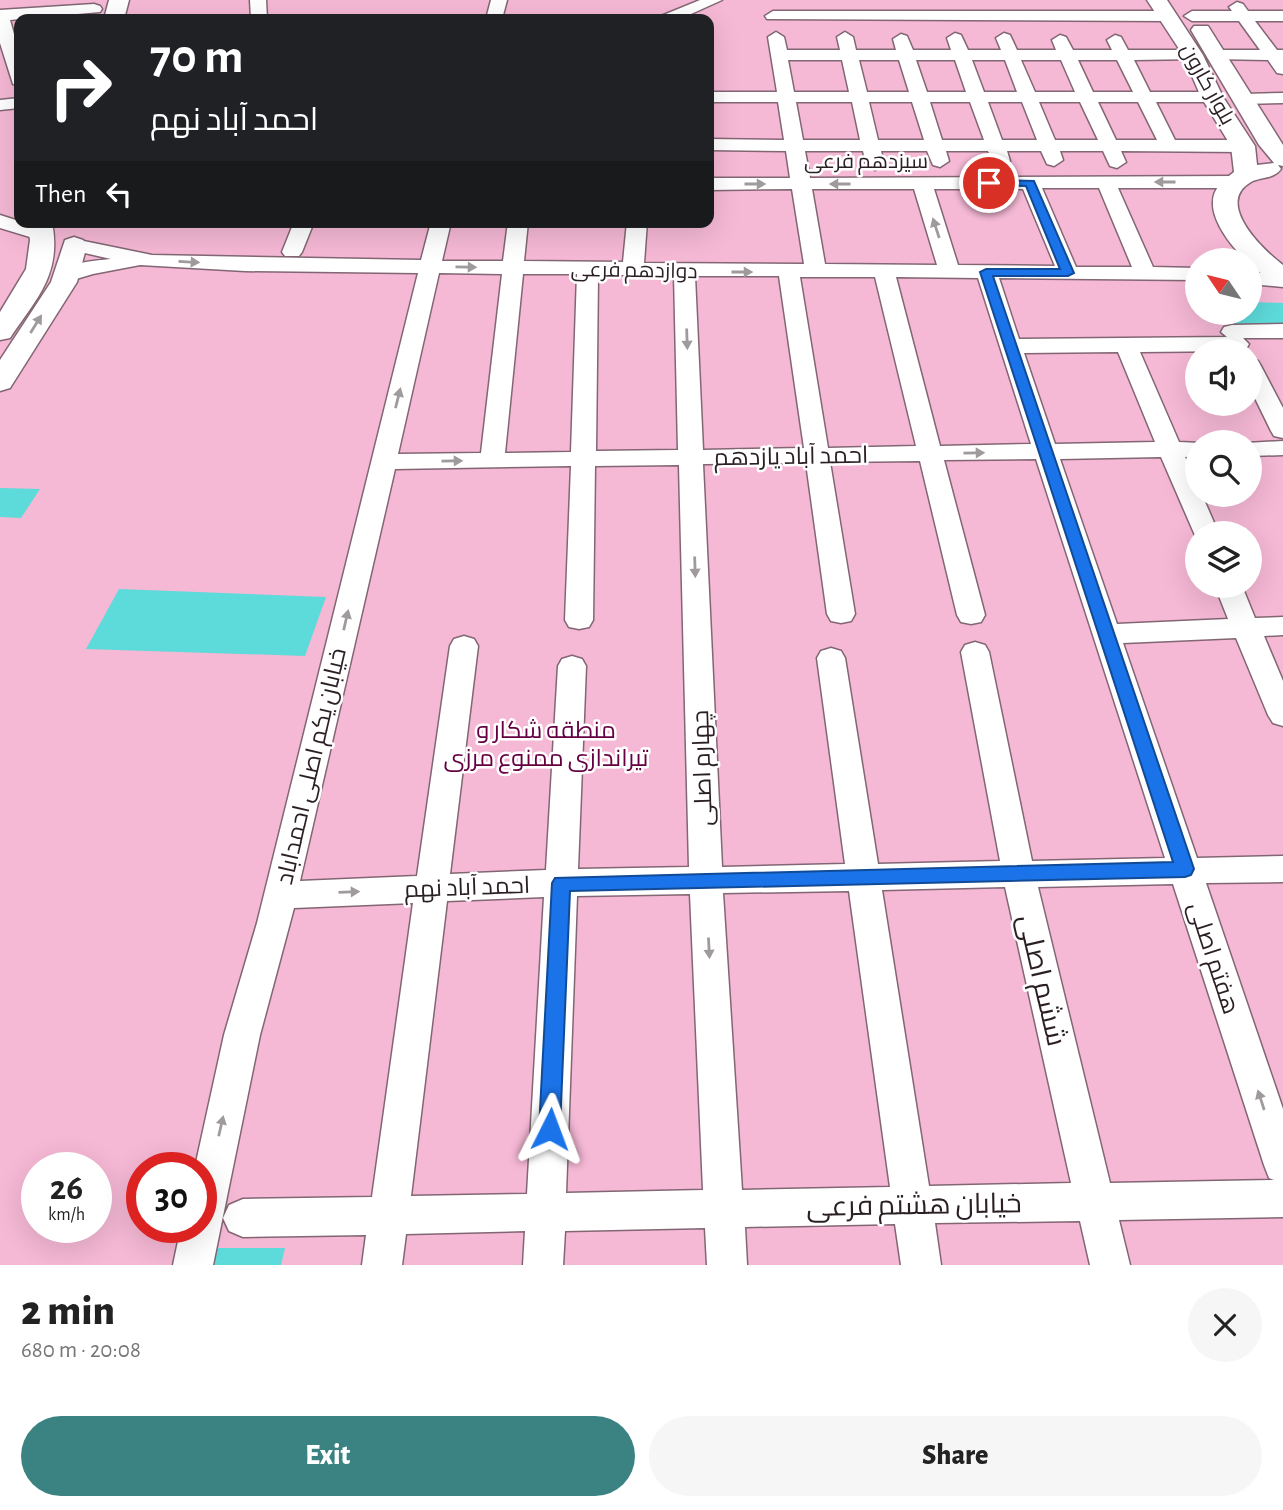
<!DOCTYPE html>
<meta charset="utf-8">
<style>
:root{--surface:#fff;--page:#f6f6f6;--text:#222;--muted:#767676;--accent:#3b8383}
body{margin:0;font-family:"Alegreya Sans",Cairo,sans-serif;background:var(--page);color:var(--text);height:100vh;display:flex;flex-direction:column;font-size:26px;white-space:nowrap}
*{box-sizing:border-box;margin:0}
p{font-size:23px;color:var(--muted)}
.icon{flex:none;width:38px;height:38px;fill:none;stroke:currentColor;stroke-width:2;stroke-linecap:round;stroke-linejoin:round}
.map{position:relative;height:1265px;overflow:hidden}
.drawer{display:flex;flex-direction:column;background:var(--surface);flex:1}
.drawer>*{flex:none}
.top-card{position:absolute;left:14px;top:14px;width:700px;height:214px;border-radius:14px;box-shadow:0 7px 28px #0002;background:#202124;color:#fff;overflow:hidden}
.needle{width:46px;rotate:305deg}
.tools{position:absolute;left:1185px;top:248px;display:grid;gap:14px}
.tools a{display:grid;place-items:center;width:77px;height:77px;border-radius:50%;background:var(--surface);box-shadow:0 7px 28px #0002;font-size:35px}
.speed{position:absolute;left:21px;top:1152px;display:flex;gap:14px;font-size:35px;font-weight:700;text-align:center}
.speed>*{display:grid;place-content:center;width:91px;height:91px;border-radius:50%;background:var(--surface);box-shadow:0 7px 28px #0002;line-height:1}
.speed small{font-size:18px;font-weight:400}
.speed .limit{border:10px solid #d22;background:#fff;color:#111}
.pin{position:absolute;display:grid;place-items:center;width:60px;height:60px;color:#fff;margin:-30px;border:4px solid #fff;border-radius:50%;box-shadow:0 2px 7px #0007}
.me{position:absolute;width:77px;margin:-38px;rotate:3deg;stroke-linejoin:round;filter:drop-shadow(0 0 5px #0008)}
.turn{display:flex;align-items:center;gap:24px;height:147px;padding:0 21px;font-size:32px}
.turn .icon{width:91px;height:91px;stroke-width:2.5}
.turn b{display:block;font-size:49px;line-height:60px}
.then{display:flex;align-items:center;height:66px;padding:0 21px;background:#0003;gap:14px;font-size:26px}
.round{display:grid;place-items:center;flex:none;width:74px;height:74px;border-radius:37px;background:var(--page)}
.headline{display:flex;align-items:center;justify-content:space-between;height:119px;padding:0 21px}
h1{font-size:42px;font-weight:800;line-height:52px}
.cta{display:flex;gap:14px;margin-top:auto;padding:14px 21px}
.cta a{flex:1;height:80px;border-radius:42px;background:var(--accent);color:#fff;font-size:28px;font-weight:800;line-height:80px;text-align:center}
.cta a+a{background:var(--page);color:var(--text)}
.map>svg:first-child{display:block}
.green{fill:#f5b8d5;fill-rule:evenodd}
.building{fill:#5ddada}
.lines{fill:none;stroke-linecap:round;stroke-linejoin:round}
.minor-casing{stroke:#826673;stroke-width:3}
.major-casing{stroke:#826673;stroke-width:3}
.minor{fill:#fff;fill-rule:evenodd}
.major{fill:#fff;fill-rule:evenodd}
.oneway{fill:#9f9a9c}
.route{fill:#1a73e8;stroke:#114b97;stroke-width:2}
.labels{text-anchor:middle;stroke-width:5;stroke-linejoin:round;paint-order:stroke}
.far-street-label{font-size:21px;fill:#2a1f24;stroke:#fff}
.street-label{font-size:24px;fill:#2a1f24;stroke:#fff}
.park-label{font-size:24px;fill:#640042;stroke:#fff}
.near-street-label{font-size:28px;fill:#2a1f24;stroke:#fff}
</style>
<div class="map">
<svg width="1283" height="1265" viewBox="0 0 1283 1265">
<rect width="100%" height="100%" fill="#f7d8e6"/>
<!-- green -->
<path class="green" d="M0 0H1283V1265H0ZM19 19H709V222H19ZM1197 261H1250V313H1197ZM1197 352H1250V404H1197ZM1197 443H1250V495H1197ZM1197 534H1250V586H1197ZM37 1167H96V1227H37ZM142 1167H201V1227H142Z"/>
<!-- building -->
<g class="building">
<polygon points="1250,302 1283,303 1283,329 1237,329 1229,313 1250,313"/>
<polygon points="0,488 40,489 21,518 0,517"/>
<polygon points="119,589 326,597 305,656 86,649"/>
<polygon points="209,1248 285,1248 281,1265 205,1265"/>
</g>
<g class="lines">
<defs>
<g id="minor">
<polygon points="250,0 266,0 267,19 251,19"/>
<polygon points="491,0 507,0 502,19 486,19"/>
<polygon points="700,0 722,0 680,19 659,19 661,16"/>
<polygon points="1237,2 1243,4 1248,11 1283,11 1283,21 1255,21 1277,50 1283,50 1283,74 1277,73 1268,60 1212,59 1210,55 1212,51 1218,50 1260,50 1239,21 1192,21 1184,16 1192,11 1232,11 1229,7"/>
<polygon points="94,4 100,6 102,9 100,12 10,20 19,52 19,85 13,84 0,43 0,10"/>
<polygon points="773,11 1168,11 1176,16 1168,21 767,19 765,16"/>
<path d="M776 32 784 37 787 50H840L837 37 845 32 853 37 856 50H896L893 39 901 34 907 36 913 50H951L947 38 955 33 961 35 968 50H1001L996 38 1004 33 1010 35 1017 50H1056L1052 40 1060 35 1066 37 1073 50H1112L1107 40 1115 35 1121 37 1128 50H1193L1199 51 1201 55 1199 59 1134 60 1150 92H1212L1221 97 1212 102H1156L1175 140H1243L1252 146 1243 152 1121 151 1126 162 1117 168 1110 166 1103 151H1060L1063 160 1054 166 1047 164 1041 151H1007L1010 161 1001 167 994 165 988 151H946L949 161 940 167 933 165 927 151H881L884 164 875 170 866 164 863 151H805L810 178 1234 176 1244 182 1234 188H1118L1153 267 1197 268V280L999 278 1019 339 1227 337 1221 332 1224 327 1232 325 1283 324V338H1243L1249 344 1246 349 1238 351 1140 352 1179 442 1201 443H1197V456L1185 457 1197 483V495H1202L1219 534H1197V540L1161 457 1060 459 1117 624 1228 619 1215 586H1242L1255 618 1283 617V635L1264 636 1283 681V726L1273 723 1268 715 1236 638 1123 643 1197 858 1283 856V882L1206 883 1283 1109V1217L1119 1220 1130 1265H1090L1080 1221 935 1223 941 1265H901L895 1224 745 1227 747 1265H707L705 1228 565 1231 563 1265H523L525 1231 406 1234 402 1265H362L366 1235 243 1237 229 1231 223 1218 229 1205 243 1199 372 1197 413 903 294 908 260 1035 213 1265H173L181 1227H201V1167H195L224 1035 257 923 418 273 245 271 140 265 93 274 66 282 59 280 55 276C66 262 94 261 111 259L67 249 64 245 67 241 74 239 152 255 421 260 431 222H451L442 261H503L508 222H528L524 261 623 262 627 222H647L644 263 804 264 792 189 709 190V178H790L786 151 709 150V139L784 140 778 102H709V92H777L768 37ZM788 60H842L849 92H794ZM859 60H899L909 92H867ZM916 60H955L966 92H927ZM972 60H1005L1017 92H984ZM1021 60H1061L1075 92H1035ZM1078 60H1117L1133 92H1093ZM796 102H852L860 140H803ZM869 102H912L924 140H878ZM930 102H970L984 140H942ZM988 102H1022L1037 140H1002ZM1039 102H1080L1098 140H1055ZM1098 102H1138L1157 140H1116ZM1042 188H1099L1132 267H1076ZM812 189H914L937 265 825 264ZM934 189H1023L1055 266 958 265ZM439 273 502 274 481 453 398 454ZM523 274H577L571 452 505 453ZM598 275H674L678 450 596 451ZM695 276H779L804 448 703 450ZM800 277H875L916 446 828 448ZM896 277 978 278 1031 444 940 446ZM1118 352 1155 442 1055 444 1024 353ZM1036 459 1165 858 1032 861 989 652 985 645 975 642 965 645 961 652 1000 861 878 864 845 658 841 651 831 648 821 651 817 658 845 864 722 867 703 464 806 463 827 614 831 621 841 623 851 621 855 614 830 462 920 461 957 615 961 622 971 624 981 622 985 615 944 460ZM679 465 689 867 578 869 586 666 582 659 572 656 562 659 558 666 546 870 450 874 478 646 474 639 464 636 454 639 450 646 417 876 300 881 395 469 571 466 565 620 569 627 579 629 589 627 593 620 595 466ZM1173 884 1264 1165 1269 1178 1274 1180 1110 1183 1038 887ZM1005 887 1071 1183 929 1186 882 890ZM849 891 890 1187 742 1190 723 893ZM690 894 703 1190 566 1193 577 896ZM544 897 527 1194 411 1196 447 901Z"/>
<polygon points="1283,93 1283,103 1243,104 1234,99 1243,94"/>
<polygon points="19,98 19,108 0,110 0,100"/>
<polygon points="0,215 50,231 53,235 50,239 43,241 0,228"/>
<polygon points="294,222 314,222 302,252 299,256 285,256 282,252"/>
<polygon points="1250,272 1283,275 1283,287 1250,284"/>
<polygon points="1250,359 1258,361 1261,366 1283,408 1283,438 1274,436 1271,431 1250,388"/>
<polygon points="1283,441 1283,455 1250,456 1250,443 1246,443"/>
</g>
<g id="major">
<polygon points="109,0 129,0 124,19 104,19"/>
<path d="M1147 0H1167L1203 55 1223 97 1255 146 1257 165 1274 163 1259 145 1191 30 1194 26H1208L1283 145V166L1278 165 1281 169C1274 179 1261 177 1251 182 1214 203 1263 250 1283 265V285C1258 279 1211 231 1213 202 1213 188 1224 180 1234 172L1231 146 1201 97 1183 55Z"/>
<path d="M27 222H52C62 274 37 298 10 338L0 340V312L26 269 30 240Z"/>
<polygon points="74,237 83,240 87,245 77,282 10,388 0,391 0,360 51,282 65,240"/>
</g>
</defs>
<!-- minor casing -->
<use href="#minor" class="minor-casing"/>
<!-- major casing -->
<use href="#major" class="major-casing"/>
<!-- minor -->
<use href="#minor" class="minor"/>
<!-- major -->
<use href="#major" class="major"/>
</g>
<!-- one-way arrows -->
<defs><path id="oneway-solid" d="M-6-.8H1V-3.2L6.5 0L1 3.2V.8H-6Z" transform="scale(1.75)"/></defs>
<g class="oneway">
<use href="#oneway-solid" transform="translate(1165 182) rotate(180)"/>
<use href="#oneway-solid" transform="translate(755 184)"/>
<use href="#oneway-solid" transform="translate(840 184) rotate(180)"/>
<use href="#oneway-solid" transform="translate(936 228) rotate(-108)"/>
<use href="#oneway-solid" transform="translate(189 262) rotate(3)"/>
<use href="#oneway-solid" transform="translate(466 267) rotate(1)"/>
<use href="#oneway-solid" transform="translate(742 272)"/>
<use href="#oneway-solid" transform="translate(36 324) rotate(-58)"/>
<use href="#oneway-solid" transform="translate(687 339) rotate(88)"/>
<use href="#oneway-solid" transform="translate(398 398) rotate(-76)"/>
<use href="#oneway-solid" transform="translate(974 453) rotate(-1)"/>
<use href="#oneway-solid" transform="translate(452 461) rotate(-1)"/>
<use href="#oneway-solid" transform="translate(695 567) rotate(88)"/>
<use href="#oneway-solid" transform="translate(346 620) rotate(-77)"/>
<use href="#oneway-solid" transform="translate(349 892) rotate(-2)"/>
<use href="#oneway-solid" transform="translate(709 948) rotate(87)"/>
<use href="#oneway-solid" transform="translate(1261 1100) rotate(-108)"/>
<use href="#oneway-solid" transform="translate(221 1126) rotate(-77)"/>
</g>
<!-- route -->
<polygon class="route" points="989,180 1034,181 1074,273 1068,276 993,276 1194,869 1191,875 1185,877 570,891 560,1129 557,1136 550,1139 542,1136 539,1129 552,883 555,878 1173,862 980,272 986,269 1060,269 1026,186 985,185 983,183"/>
<g class="labels">
<!-- far-street labels -->
<g class="far-street-label">
<text transform="translate(1208 84) rotate(61)" y="7">بلوار کارون</text>
<text x="866" y="168">سیزدهم فرعی</text>
<text transform="translate(634 270) rotate(1)" y="7">دوازدهم فرعی</text>
</g>
<!-- street labels -->
<g class="street-label">
<text transform="translate(791 456) rotate(-1)" y="8">احمد آباد یازدهم</text>
<text transform="translate(311 766) rotate(-77)" y="8">خیابان یکم اصلی احمداباد</text>
<text transform="translate(702 768) rotate(-92)" y="8">چهارم اصلی</text>
<text transform="translate(467 887) rotate(-2)" y="8">احمد آباد نهم</text>
<text transform="translate(1214 958) rotate(72)" y="8">هفتم اصلی</text>
</g>
<!-- park labels -->
<g class="park-label">
<text x="546" y="738">منطقه شکار و<tspan x="546" dy="28">تیراندازی ممنوع مرزی</tspan></text>
</g>
<!-- near-street labels -->
<g class="near-street-label">
<text transform="translate(1043 980) rotate(77)" y="10">ششم اصلی</text>
<text transform="translate(914 1204) rotate(-1)" y="10">خیابان هشتم فرعی</text>
</g>
</g>
</svg>
<div class="tools">
<a><svg class="needle" viewBox="-14 -14 28 28"><path d="M0-13l5 13h-10z" fill="#e53935"/><path d="M0 13l5-13h-10z" fill="#767676"/></svg></a>
<a><svg class="icon" aria-label="sound" viewBox="0 0 24 24"><path d="M4 9h4l5-4v14l-5-4H4zM17 9q2 3 0 6"/></svg></a>
<a><svg class="icon" aria-label="search" viewBox="0 0 24 24"><circle cx="10" cy="10" r="6"/><path d="M15 15l6 6"/></svg></a>
<a><svg class="icon" aria-label="layers" viewBox="0 0 24 24"><path d="M12 4l9 5-9 5-9-5zM3 14l9 5 9-5"/></svg></a>
</div>
<div class="speed"><div>26<small>km/h</small></div><div class="limit">30</div></div>
<div class="pin" style="left:989px;top:183px;background:#d93025"><svg class="icon" aria-label="arrive" viewBox="0 0 24 24"><path d="M6 21V4h12l-3 4 3 4H6"/></svg></div>
<svg class="me" style="left:550px;top:1129px" viewBox="-20 -20 40 40"><path d="M0-17L14 15 0 8-14 15z" fill="#1a73e8" stroke="#fff" stroke-width="4"/></svg>
<div class="top-card">
<div class="turn"><svg class="icon" aria-label="right" viewBox="0 0 24 24"><path d="M7 20v-9h11M14 6l5 5-5 5"/></svg><div><b>70 m</b>احمد آباد نهم</div></div>
<div class="then">Then<svg class="icon" aria-label="left" viewBox="0 0 24 24"><path d="M17 20v-9H6M10 6l-5 5 5 5"/></svg></div>
</div>
</div>
<section class="drawer">
<div class="headline"><div><h1>2 min</h1><p>680 m · 20:08</p></div><a class="round"><svg class="icon" aria-label="close" viewBox="0 0 24 24"><path d="M6 6l12 12M18 6L6 18"/></svg></a></div>
<div class="cta"><a>Exit</a><a>Share</a></div>
</section>
